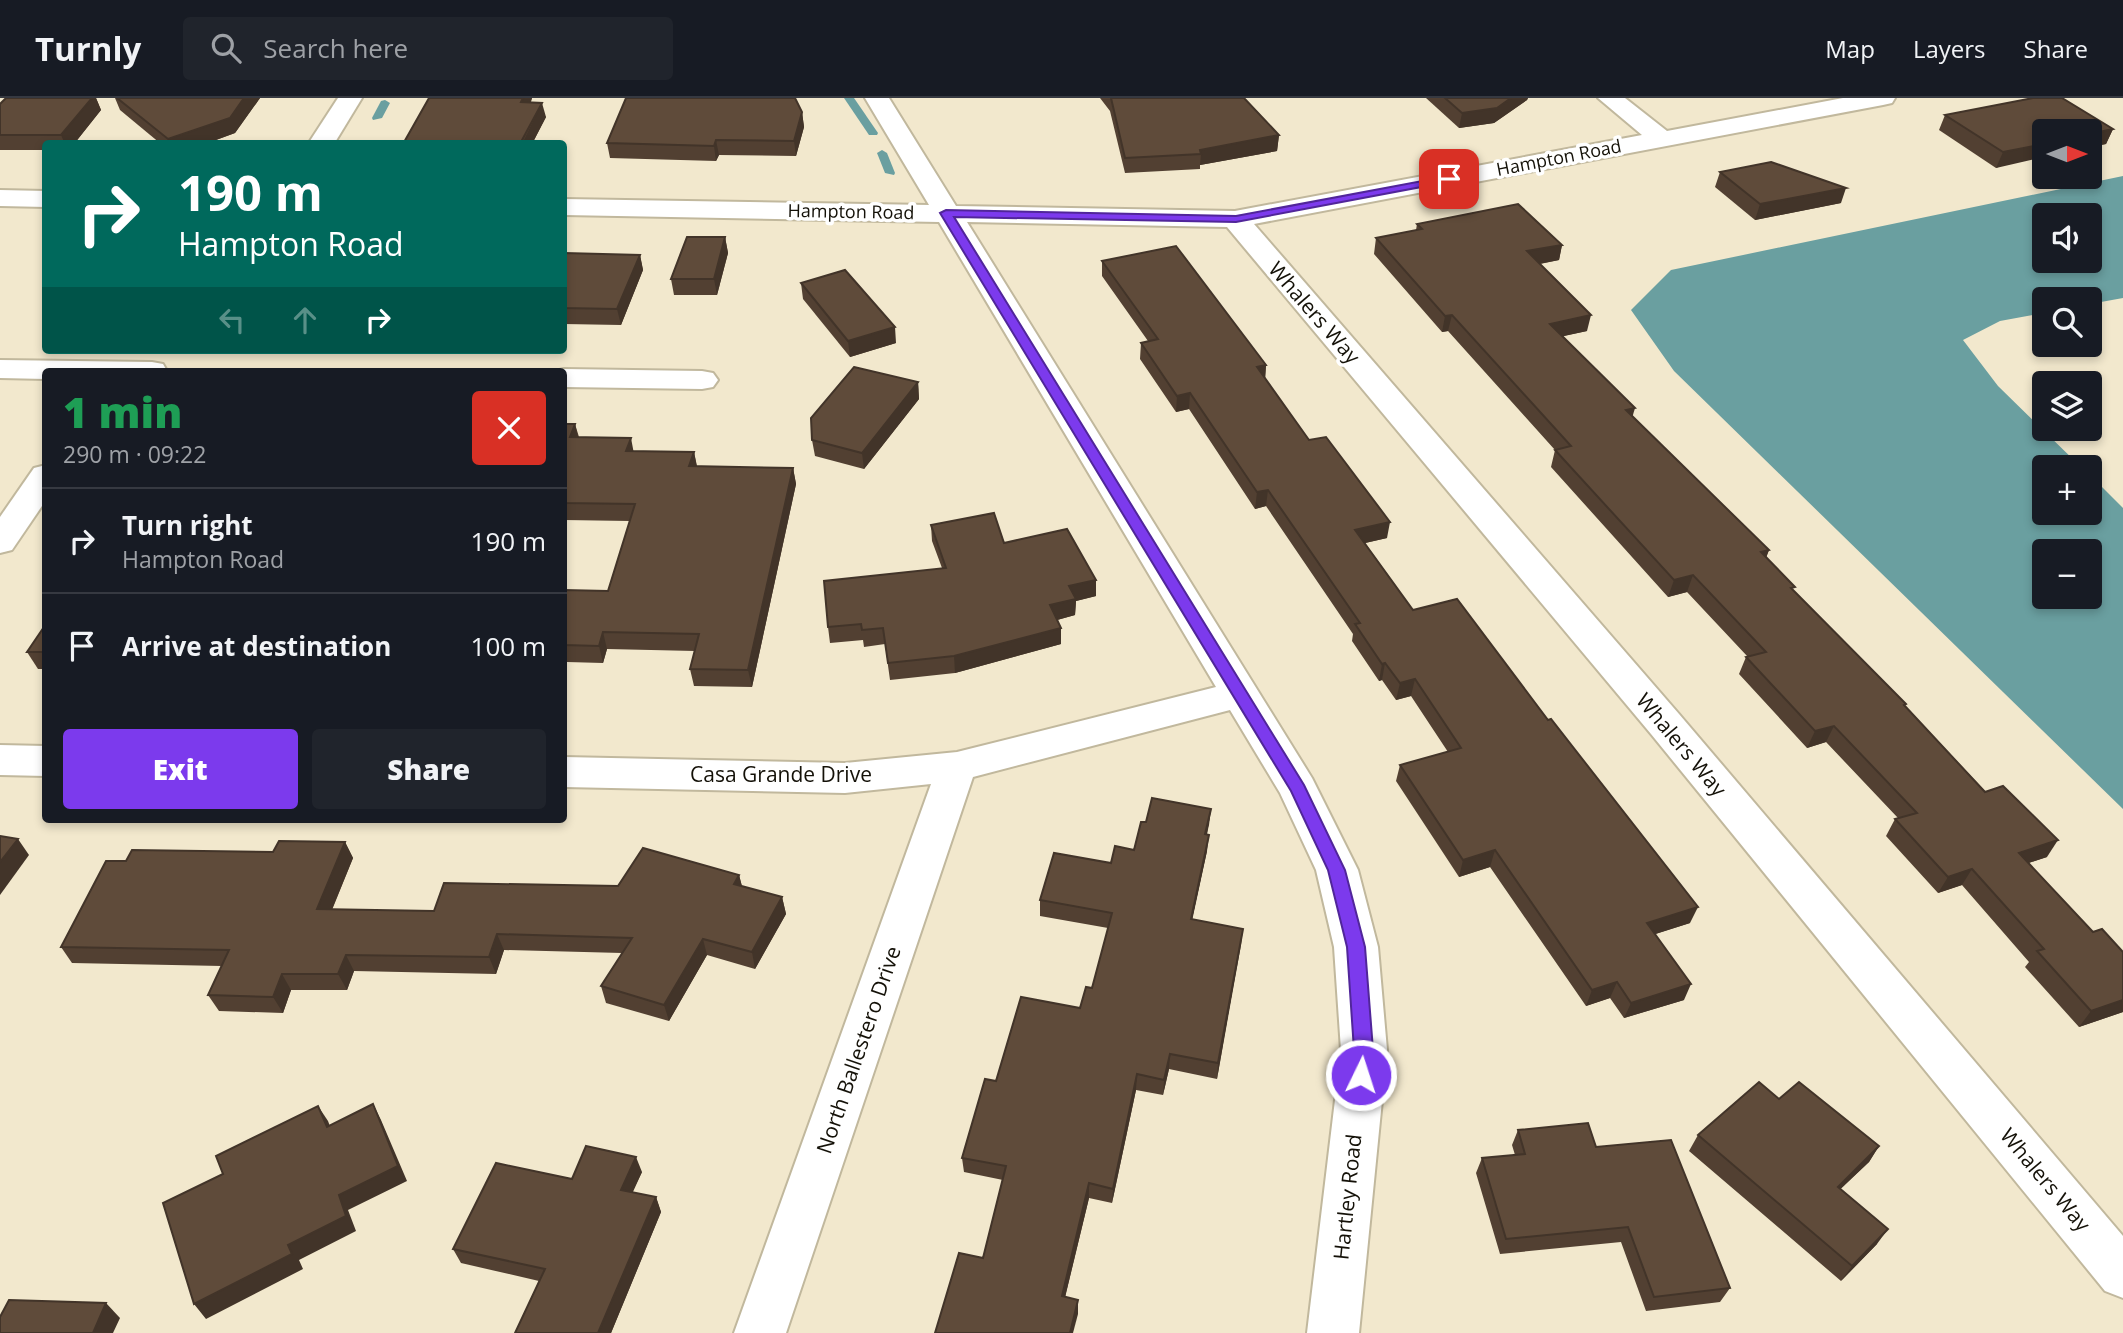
<!DOCTYPE html>
<meta charset="utf-8">
<style>
:root{--surface:#171b24;--page:#20242c;--text:#f1f3f6;--muted:#9ea1a6;--line:#363941;--accent:#7c3aed}
body{margin:0;font-family:"Open Sans",sans-serif;background:var(--page);color:var(--text);height:100vh;display:flex;flex-direction:column;font-size:26px;white-space:nowrap}
*{box-sizing:border-box;margin:0}
p{font-size:23px;color:var(--muted)}
.icon{flex:none;width:38px;height:38px;fill:none;stroke:currentColor;stroke-width:2;stroke-linecap:round;stroke-linejoin:round}
.map{position:relative;flex:1;overflow:hidden}
.drawer{position:absolute;left:42px;top:270px;width:525px;height:455px;display:flex;flex-direction:column;background:var(--surface);border-radius:7px;box-shadow:0 4px 10px #0003}
.drawer>*{flex:none}
.hud{position:absolute;left:42px;top:42px;width:525px;height:214px;border-radius:7px;box-shadow:0 4px 10px #0003;background:#00695c;color:#fff;overflow:hidden}
.needle{width:46px;rotate:90deg}
.controls{position:absolute;left:2032px;top:21px;display:grid;gap:14px}
.controls a{display:grid;place-items:center;width:70px;height:70px;border-radius:7px;background:var(--surface);box-shadow:0 4px 10px #0003;font-size:35px}
.pin{position:absolute;display:grid;place-items:center;width:60px;height:60px;color:#fff;margin:-30px;border-radius:14px;box-shadow:0 4px 10px #0006}
.me{position:absolute;width:77px;margin:-38px;rotate:4deg;stroke-linejoin:round;filter:drop-shadow(0 0 5px #0008)}
.turn{display:flex;align-items:center;gap:24px;height:147px;padding:0 21px;font-size:32px}
.turn .icon{width:91px;height:91px;stroke-width:2.5}
.turn b{display:block;font-size:49px;line-height:60px}
.lanes{display:flex;align-items:center;height:66px;padding:0 21px;background:#0003;justify-content:center;gap:35px;direction:ltr}
.lanes .off{opacity:.35}
.round{display:grid;place-items:center;flex:none;width:74px;height:74px;border-radius:7px;background:var(--page)}
.summary{display:flex;align-items:center;justify-content:space-between;height:119px;padding:0 21px}
h1{font-size:42px;font-weight:800;line-height:52px;color:#1e9e55}
.primary-button{display:flex;gap:14px;margin-top:auto;padding:14px 21px}
.primary-button a{flex:1;height:80px;border-radius:7px;background:var(--accent);color:#fff;font-size:28px;font-weight:800;line-height:80px;text-align:center}
.primary-button a+a{background:var(--page);color:var(--text)}
ul{padding:0;list-style:none}
li{display:flex;align-items:center;gap:21px;height:105px;padding:0 21px;border-top:2px solid var(--line)}
li div{flex:1}
li b{display:block;font-size:26px}
li em{font-style:normal}
header{display:flex;align-items:center;gap:42px;box-sizing:border-box;height:98px;padding:0 35px;background:var(--surface);border-bottom:2px solid var(--line)}
header strong{font-size:33px}
nav{display:flex;gap:38px;margin-inline-start:auto;font-size:24px}
.search{width:490px;height:63px;background:var(--page);display:flex;align-items:center;gap:18px;box-sizing:border-box;padding:0 24px;border-radius:7px;color:var(--muted);font-size:26px}
.map>svg:first-child{display:block}
.water{fill:#6a9fa0;fill-rule:evenodd}
.lines{fill:none;stroke-linecap:round;stroke-linejoin:round}
.stream{fill:#6a9fa0;fill-rule:evenodd}
.minor-casing{stroke:#c1b89d;stroke-width:4}
.minor{fill:#fff;fill-rule:evenodd}
.wall{fill:#524032}
.shaded-wall{fill:#423429}
.building{fill:#5f4b3a;stroke:#423429;stroke-width:2}
.route{fill:#7c3aed;stroke:#51269a;stroke-width:2}
.labels{text-anchor:middle;stroke-width:7;stroke-linejoin:round;paint-order:stroke}
.far-street-label{font-size:18px;fill:#141108;stroke:#fff}
.street-label{font-size:21px;fill:#141108;stroke:#fff}
</style>
<header>
<strong>Turnly</strong>
<div class="search"><svg class="icon" aria-label="search" viewBox="0 0 24 24"><circle cx="10" cy="10" r="6"/><path d="M15 15l6 6"/></svg>Search here</div>
<nav><a>Map</a><a>Layers</a><a>Share</a></nav>
</header>
<div class="map">
<svg width="2123" height="1235" viewBox="0 0 2123 1235">
<rect width="100%" height="100%" fill="#f2e8cd"/>
<!-- water -->
<path class="water" d="M2123 78V200L2090 206V201H2044V215L2000 223 1963 242 1998 288 2081 369H2044V415H2090V377L2123 410V711L1674 273 1631 212 1671 172ZM2044 117H2090V163H2044ZM2090 453V499H2044V453Z"/>
<g class="lines">
<!-- stream -->
<g class="stream">
<polygon points="844,0 854,0 878,35 877,37 869,37"/>
<polygon points="385,2 390,5 382,20 373,22 372,20 381,3"/>
<polygon points="882,52 887,55 895,75 894,77 885,75 877,55"/>
</g>
<defs>
<g id="minor">
<polygon points="338,0 362,0 334,46 308,46"/>
<polygon points="865,0 889,0 956,108 1235,113 1642,37 1598,0 1625,0 1667,33 1843,0 1895,0 1892,5 1883,7 1254,126 1679,616 2123,1138 2123,1200 2105,1193 1651,636 1227,129 967,124 1312,680 1358,772 1378,849 1387,952 1359,1235 1307,1235 1341,952 1334,849 1316,772 1280,695 1230,612 973,679 786,1235 734,1235 931,686 845,695 564,689 564,659 845,665 957,654 1216,589 939,124 564,117 564,101 929,107"/>
<polygon points="0,92 46,93 46,109 0,108"/>
<polygon points="0,262 152,264 163,266 167,273 46,273 46,281 0,280"/>
<polygon points="564,271 702,273 713,275 718,282 713,289 702,291 564,289 564,273 555,273"/>
<polygon points="46,367 46,402 12,452 0,455 0,419 34,370"/>
<polygon points="0,647 46,648 46,678 0,677"/>
</g>
</defs>
<!-- minor casing -->
<use href="#minor" class="minor-casing"/>
<!-- minor -->
<use href="#minor" class="minor"/>
</g>
<!-- wall -->
<g class="wall">
<polygon points="6,0 96,0 101,12 74,46 46,46 46,52 0,52 0,6"/>
<polygon points="115,0 260,0 235,35 205,46 161,46 120,12"/>
<polygon points="429,0 532,0 531,4 546,19 532,46 403,46"/>
<polygon points="1100,0 1244,0 1279,37 1277,53 1200,67 1200,71 1125,75 1110,13"/>
<polygon points="1426,0 1528,0 1527,2 1494,25 1459,30"/>
<polygon points="802,14 804,29 796,58 719,57 716,63 610,60 607,45"/>
<polygon points="1945,17 2113,31 2106,46 2090,49 2090,33 1996,70 1939,32"/>
<polygon points="1720,74 1841,105 1755,122 1715,89"/>
<polygon points="1417,126 1562,147 1559,162 1540,166 1587,233 1563,238 1633,319 1769,452 1766,460 1794,493 1905,608 2047,759 2028,765 2123,914 2079,929 2025,869 2029,864 1962,787 1938,795 1886,738 1895,721 1898,720 1826,644 1807,650 1739,576 1746,559 1748,559 1687,494 1668,499 1551,369 1555,352 1448,233 1442,234 1374,156 1376,140 1416,132"/>
<polygon points="725,139 728,155 717,197 674,197 671,181"/>
<polygon points="564,155 640,157 643,172 621,227 564,226"/>
<polygon points="1102,163 1266,267 1265,280 1309,342 1387,440 1365,445 1413,512 1690,825 1655,836 1684,902 1624,920 1610,900 1586,908 1490,769 1459,779 1396,683 1400,667 1448,654 1411,598 1396,602 1382,582 1379,583 1352,543 1353,536 1266,408 1255,411 1189,311 1176,314 1140,261 1141,245 1148,243 1102,178"/>
<polygon points="801,185 896,245 850,259 803,201"/>
<polygon points="918,284 919,301 864,371 815,358 812,342"/>
<polygon points="564,326 575,326 579,339 634,353 694,354 697,368 793,370 796,386 752,589 694,588 690,571 695,553 607,551 603,565 567,564 564,575 564,492 608,493 630,423 564,422"/>
<polygon points="931,427 1004,445 1096,482 1096,498 1076,503 1075,517 1057,522 1061,546 955,575 890,582 885,546 864,549 863,542 830,545 828,529 942,470 932,443"/>
<polygon points="27,554 46,554 46,571 38,571"/>
<polygon points="1211,711 1207,736 1207,753 1192,821 1243,831 1217,981 1169,971 1163,997 1136,992 1112,1105 1089,1100 1065,1199 1078,1202 1078,1216 983,1160 1003,1082 964,1074 962,1060 996,983 1080,910 1092,890 1108,830 1040,818 1040,802 1134,752 1146,724"/>
<polygon points="345,744 353,760 332,812 434,813 618,788 739,777 742,788 782,799 786,816 755,871 707,857 669,923 606,905 601,888 622,855 504,852 496,876 354,873 347,892 291,892 283,915 219,913 208,897 222,868 72,865 61,849 126,763 273,754"/>
<polygon points="1779,1001 1879,1048 1869,1064 1840,1091 1877,1146 1841,1183 1689,1053 1698,1037"/>
<polygon points="1518,1032 1596,1049 1730,1190 1720,1204 1646,1213 1621,1144 1500,1156 1476,1075 1482,1060 1515,1057 1512,1047"/>
<polygon points="642,1074 632,1094 656,1099 661,1114 611,1235 515,1235 539,1183 461,1165 453,1151 572,1081"/>
</g>
<!-- shaded-wall -->
<g class="shaded-wall">
<polygon points="92,0 96,0 101,12 74,46 65,46 61,37"/>
<polygon points="244,0 260,0 235,35 205,46 169,46 168,41"/>
<polygon points="523,0 532,0 524,19 521,4"/>
<polygon points="1511,0 1528,0 1527,2 1494,25 1459,30 1462,15"/>
<polygon points="542,5 546,19 532,46 522,46"/>
<polygon points="802,14 804,29 796,58 794,43"/>
<polygon points="2113,31 2106,46 2090,49 2090,36"/>
<polygon points="1279,37 1277,53 1200,67 1201,56 1200,52"/>
<polygon points="716,42 719,57 716,63 714,48"/>
<polygon points="2044,46 2044,59 1996,70 2003,54"/>
<polygon points="1846,90 1841,105 1755,122 1760,106"/>
<polygon points="725,139 728,155 717,197 714,181"/>
<polygon points="1562,147 1559,162 1523,169 1527,153"/>
<polygon points="640,157 643,172 621,227 617,211"/>
<polygon points="1452,217 1448,233 1442,234 1445,218"/>
<polygon points="1591,217 1587,233 1546,242 1550,226"/>
<polygon points="895,229 896,245 850,259 848,243"/>
<polygon points="1266,267 1265,283 1257,269"/>
<polygon points="918,284 919,301 864,371 862,355"/>
<polygon points="1190,295 1189,311 1176,314 1177,298"/>
<polygon points="1635,310 1630,327 1626,312"/>
<polygon points="575,326 579,343 570,339"/>
<polygon points="631,340 634,356 626,353"/>
<polygon points="694,354 697,370 689,368"/>
<polygon points="793,370 796,386 752,589 748,572"/>
<polygon points="1268,392 1266,408 1255,411 1257,394"/>
<polygon points="1390,424 1387,440 1352,448 1355,432"/>
<polygon points="1769,452 1762,469 1761,454"/>
<polygon points="1693,477 1687,494 1668,499 1674,482"/>
<polygon points="1096,482 1096,498 1076,503 1075,517 1050,524 1050,507 1069,488"/>
<polygon points="1061,530 1061,546 955,575 954,558"/>
<polygon points="603,534 607,551 603,565 599,548"/>
<polygon points="564,551 567,564 564,575"/>
<polygon points="1385,565 1382,582 1379,583 1382,566"/>
<polygon points="1415,581 1411,598 1396,602 1400,585"/>
<polygon points="1834,628 1826,644 1807,650 1815,633"/>
<polygon points="1211,711 1209,727 1203,752 1205,736"/>
<polygon points="1209,737 1207,753 1189,837 1191,821"/>
<polygon points="18,741 29,757 0,797 0,764"/>
<polygon points="2058,742 2047,759 2008,772 2019,755"/>
<polygon points="345,744 353,760 325,828 317,811"/>
<polygon points="1495,752 1490,769 1459,779 1463,762"/>
<polygon points="1972,771 1962,787 1938,795 1948,779"/>
<polygon points="739,777 743,793 734,786"/>
<polygon points="782,799 786,816 755,871 752,854"/>
<polygon points="1698,809 1690,825 1640,841 1647,825"/>
<polygon points="1243,831 1241,847 1217,981 1218,965"/>
<polygon points="497,836 504,852 496,876 489,859"/>
<polygon points="703,841 707,857 669,923 664,907"/>
<polygon points="346,857 354,873 347,892 338,876"/>
<polygon points="282,876 291,892 283,915 273,899"/>
<polygon points="1617,884 1610,900 1586,908 1592,892"/>
<polygon points="1691,886 1684,902 1624,920 1631,905"/>
<polygon points="2123,902 2123,914 2079,929 2091,913"/>
<polygon points="1170,956 1169,971 1163,997 1164,982"/>
<polygon points="1137,976 1136,992 1112,1105 1113,1091"/>
<polygon points="373,1006 381,1022 407,1083 348,1112 356,1133 299,1162 303,1171 206,1221 194,1206 288,1147 339,1097"/>
<polygon points="318,1008 328,1023 336,1044 327,1029"/>
<polygon points="1879,1048 1869,1064 1827,1104 1838,1089"/>
<polygon points="636,1059 642,1074 627,1107 621,1092"/>
<polygon points="1089,1085 1089,1100 1062,1212 1062,1198"/>
<polygon points="656,1099 661,1114 611,1235 598,1235"/>
<polygon points="1888,1131 1877,1146 1841,1183 1852,1168"/>
<polygon points="1078,1202 1078,1216 1073,1235 1070,1235"/>
<polygon points="106,1205 120,1220 113,1235 93,1235"/>
</g>
<!-- building -->
<g class="building">
<polygon points="6,0 92,0 61,37 0,37 0,6"/>
<polygon points="117,0 244,0 230,20 168,41"/>
<polygon points="429,0 523,0 521,4 542,5 521,44 403,46"/>
<polygon points="626,0 795,0 802,14 794,43 716,42 714,48 607,45"/>
<polygon points="1111,0 1244,0 1279,37 1200,52 1201,56 1125,60"/>
<polygon points="1445,0 1511,0 1497,10 1462,15"/>
<polygon points="2033,0 2062,0 2113,31 2090,36 2090,33 2044,33 2044,46 2003,54 1945,17"/>
<polygon points="1771,64 1846,90 1760,106 1720,74"/>
<polygon points="1518,106 1562,147 1527,153 1591,217 1550,226 1635,310 1626,312 1769,452 1761,454 1795,489 1791,490 1906,606 1904,607 1985,694 2003,688 2058,742 2019,755 2093,834 2102,831 2123,854 2123,902 2091,913 2037,853 2044,851 1972,771 1948,779 1895,721 1917,715 1834,628 1815,633 1746,559 1766,554 1693,477 1674,482 1555,352 1571,348 1452,217 1445,218 1376,140 1422,131 1417,126"/>
<polygon points="687,139 725,139 714,181 671,181"/>
<polygon points="1176,148 1266,267 1257,269 1309,342 1326,339 1390,424 1355,432 1413,512 1457,501 1548,622 1551,621 1698,809 1647,825 1691,886 1631,905 1617,884 1592,892 1495,752 1463,762 1400,667 1461,650 1415,581 1400,585 1385,565 1382,566 1355,526 1360,525 1268,392 1257,394 1190,295 1177,298 1141,245 1158,241 1102,163"/>
<polygon points="564,155 640,157 617,211 564,210"/>
<polygon points="845,172 895,229 848,243 801,185"/>
<polygon points="854,269 918,284 862,355 812,342 811,320"/>
<polygon points="564,326 575,326 570,339 631,340 626,353 694,354 689,368 793,370 748,572 690,571 699,536 603,534 599,548 564,547 564,492 608,493 635,406 564,405"/>
<polygon points="994,415 1004,445 1067,431 1096,482 1069,488 1076,501 1050,507 1061,530 954,558 888,565 883,530 862,532 861,526 828,529 824,483 946,470 931,427"/>
<polygon points="46,526 46,554 27,554"/>
<polygon points="1152,700 1211,711 1205,736 1209,737 1191,821 1243,831 1218,965 1170,956 1164,982 1137,976 1113,1091 1089,1085 1062,1198 1078,1202 1070,1235 935,1235 959,1155 983,1160 1006,1068 962,1060 985,981 996,983 1021,899 1080,910 1086,889 1092,890 1112,815 1040,802 1054,755 1111,765 1115,748 1134,752 1141,724 1146,724"/>
<polygon points="0,738 18,741 0,764"/>
<polygon points="279,743 345,744 317,811 434,813 444,785 618,788 643,750 739,777 734,786 782,799 752,854 703,841 664,907 601,888 632,840 497,836 489,859 346,857 338,876 282,876 273,899 208,897 229,852 61,849 106,763 126,763 132,752 273,754"/>
<polygon points="1759,984 1779,1001 1799,984 1879,1048 1838,1089 1888,1131 1852,1168 1698,1037"/>
<polygon points="373,1006 398,1068 339,1097 346,1118 288,1147 292,1156 194,1206 163,1105 223,1076 216,1058 318,1008 327,1029"/>
<polygon points="1588,1025 1596,1049 1671,1042 1730,1190 1654,1199 1628,1129 1506,1141 1482,1060 1525,1056 1518,1032"/>
<polygon points="586,1048 636,1059 621,1092 656,1099 598,1235 515,1235 545,1171 453,1151 496,1065 572,1081"/>
<polygon points="9,1202 106,1205 93,1235 0,1235 0,1219"/>
</g>
<!-- route -->
<polygon class="route" points="1449,78 1454,81 1453,83 1236,124 954,119 1304,687 1345,772 1365,849 1373,952 1368,983 1361,986 1354,983 1351,977 1354,952 1347,849 1328,772 1291,693 940,115 946,112 1236,118"/>
<g class="labels">
<!-- far-street labels -->
<g class="far-street-label">
<text transform="translate(1559 60) rotate(-11)" y="6">Hampton Road</text>
<text transform="translate(851 114) rotate(1)" y="6">Hampton Road</text>
</g>
<!-- street labels -->
<g class="street-label">
<text transform="translate(1314 215) rotate(49)" y="7">Whalers Way</text>
<text transform="translate(1681 647) rotate(50)" y="7">Whalers Way</text>
<text x="781" y="684">Casa Grande Drive</text>
<text transform="translate(859 952) rotate(-71)" y="7">North Ballestero Drive</text>
<text transform="translate(2045 1082) rotate(50)" y="7">Whalers Way</text>
<text transform="translate(1348 1099) rotate(-84)" y="7">Hartley Road</text>
</g>
</g>
</svg>
<div class="controls">
<a><svg class="needle" viewBox="-14 -14 28 28"><path d="M0-13l5 13h-10z" fill="#e53935"/><path d="M0 13l5-13h-10z" fill="#9ea1a6"/></svg></a>
<a><svg class="icon" aria-label="sound" viewBox="0 0 24 24"><path d="M4 9h4l5-4v14l-5-4H4zM17 9q2 3 0 6"/></svg></a>
<a><svg class="icon" aria-label="search" viewBox="0 0 24 24"><circle cx="10" cy="10" r="6"/><path d="M15 15l6 6"/></svg></a>
<a><svg class="icon" aria-label="layers" viewBox="0 0 24 24"><path d="M12 4l9 5-9 5-9-5zM3 14l9 5 9-5"/></svg></a>
<a>+</a>
<a>−</a>
</div>
<div class="pin" style="left:1449px;top:81px;background:#d93025"><svg class="icon" aria-label="arrive" viewBox="0 0 24 24"><path d="M6 21V4h12l-3 4 3 4H6"/></svg></div>
<svg class="me" style="left:1361px;top:977px" viewBox="-20 -20 40 40"><circle r="17" fill="#7c3aed" stroke="#fff" stroke-width="3"/><path d="M0-11L8 9 0 5-8 9z" fill="#fff"/></svg>
<div class="hud">
<div class="turn"><svg class="icon" aria-label="right" viewBox="0 0 24 24"><path d="M7 20v-9h11M14 6l5 5-5 5"/></svg><div><b>190 m</b>Hampton Road</div></div>
<div class="lanes"><svg class="icon off" aria-label="left" viewBox="0 0 24 24"><path d="M17 20v-9H6M10 6l-5 5 5 5"/></svg><svg class="icon off" aria-label="ahead" viewBox="0 0 24 24"><path d="M12 20V5M6 11l6-6 6 6"/></svg><svg class="icon" aria-label="right" viewBox="0 0 24 24"><path d="M7 20v-9h11M14 6l5 5-5 5"/></svg></div>
</div>
<section class="drawer">
<div class="summary"><div><h1>1 min</h1><p>290 m · 09:22</p></div><a class="round" style="background:#d93025;color:#fff"><svg class="icon" aria-label="close" viewBox="0 0 24 24"><path d="M6 6l12 12M18 6L6 18"/></svg></a></div>
<ul>
<li><svg class="icon" aria-label="right" viewBox="0 0 24 24"><path d="M7 20v-9h11M14 6l5 5-5 5"/></svg><div><b>Turn right</b><p>Hampton Road</p></div><em>190 m</em></li>
<li><svg class="icon" aria-label="arrive" viewBox="0 0 24 24"><path d="M6 21V4h12l-3 4 3 4H6"/></svg><div><b>Arrive at destination</b></div><em>100 m</em></li>
</ul>
<div class="primary-button"><a>Exit</a><a>Share</a></div>
</section>
</div>
